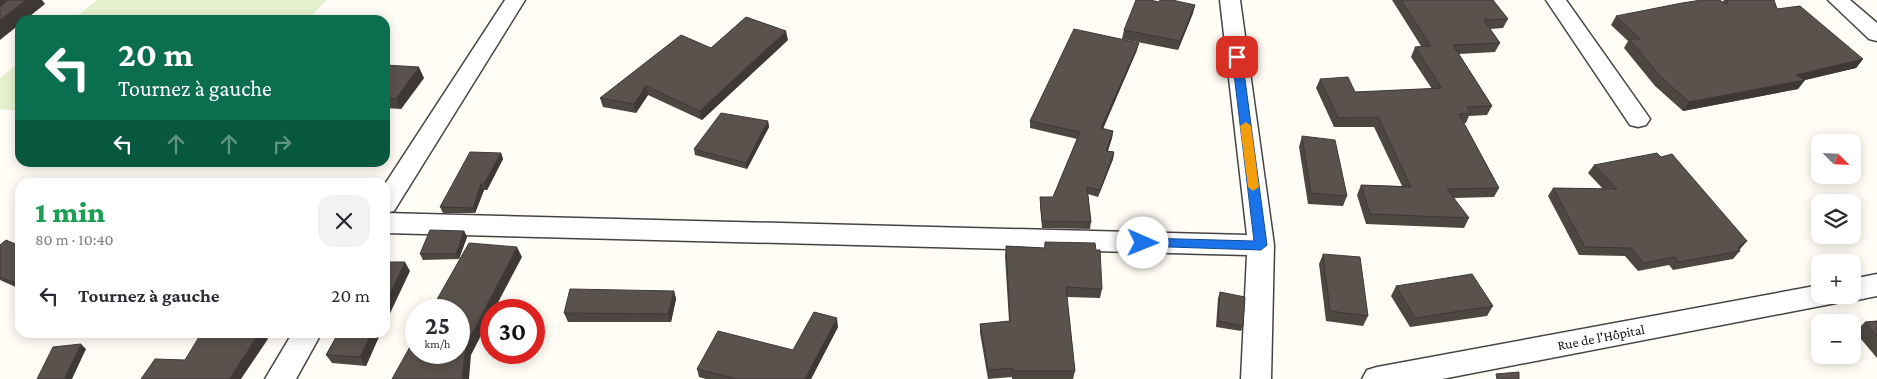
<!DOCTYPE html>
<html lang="fr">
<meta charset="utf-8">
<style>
:root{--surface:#fff;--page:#f2f2f3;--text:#2b2b33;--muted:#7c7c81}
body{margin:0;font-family:"Crimson Pro",serif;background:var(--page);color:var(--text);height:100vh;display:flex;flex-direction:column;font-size:19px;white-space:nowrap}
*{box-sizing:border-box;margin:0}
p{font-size:16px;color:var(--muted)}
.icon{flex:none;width:28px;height:28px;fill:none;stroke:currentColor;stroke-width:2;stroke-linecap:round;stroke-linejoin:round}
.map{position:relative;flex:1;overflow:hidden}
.drawer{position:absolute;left:15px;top:178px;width:375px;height:160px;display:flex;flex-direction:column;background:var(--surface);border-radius:15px;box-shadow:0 2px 12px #0003}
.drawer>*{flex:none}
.hud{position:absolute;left:15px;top:15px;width:375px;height:152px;border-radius:15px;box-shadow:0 2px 12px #0003;background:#0b6e4f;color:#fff;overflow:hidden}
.needle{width:32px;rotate:114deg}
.tools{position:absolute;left:1811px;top:134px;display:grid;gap:10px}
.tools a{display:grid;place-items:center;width:50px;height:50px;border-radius:10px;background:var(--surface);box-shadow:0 2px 12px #0003;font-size:25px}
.speed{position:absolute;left:405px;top:299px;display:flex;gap:10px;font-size:25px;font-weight:700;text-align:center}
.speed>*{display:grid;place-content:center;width:65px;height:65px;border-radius:50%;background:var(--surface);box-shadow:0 2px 12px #0003;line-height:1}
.speed small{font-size:12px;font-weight:400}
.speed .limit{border:8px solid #d22;background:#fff;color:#111}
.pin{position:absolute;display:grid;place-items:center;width:42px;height:42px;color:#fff;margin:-21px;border-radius:10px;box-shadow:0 2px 8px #0006}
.me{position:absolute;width:55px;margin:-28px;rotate:91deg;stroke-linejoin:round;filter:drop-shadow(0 0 4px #0008)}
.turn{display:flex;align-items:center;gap:18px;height:105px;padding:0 20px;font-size:22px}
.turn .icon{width:65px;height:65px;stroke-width:2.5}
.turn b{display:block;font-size:35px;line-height:42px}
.lanes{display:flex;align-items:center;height:48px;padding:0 20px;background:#0003;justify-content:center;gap:25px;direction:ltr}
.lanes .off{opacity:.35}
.round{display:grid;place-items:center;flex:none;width:52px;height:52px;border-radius:15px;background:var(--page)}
.headline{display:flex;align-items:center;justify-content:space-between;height:85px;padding:0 20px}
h1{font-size:30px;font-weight:800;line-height:38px;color:#1e9e55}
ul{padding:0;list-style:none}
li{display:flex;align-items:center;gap:15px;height:65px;padding:0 20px}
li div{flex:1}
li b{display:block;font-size:19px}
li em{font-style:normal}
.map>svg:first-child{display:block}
.pitch{fill:#e6f2cf}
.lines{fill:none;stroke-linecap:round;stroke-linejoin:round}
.street-casing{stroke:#444;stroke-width:3}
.street{fill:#fff;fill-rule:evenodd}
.wall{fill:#4d4742}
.shaded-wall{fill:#3f3936}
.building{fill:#5a524d;stroke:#3f3936}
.route{fill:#1a73e8;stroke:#114b97}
.slow{fill:#f59e0b}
.labels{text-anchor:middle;stroke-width:5;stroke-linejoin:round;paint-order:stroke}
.street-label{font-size:14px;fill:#111;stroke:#fff}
</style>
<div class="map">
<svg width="1877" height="379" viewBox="0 0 1877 379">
<rect width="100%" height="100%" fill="#fffdf5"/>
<!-- pitch -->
<g class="pitch">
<polygon points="97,0 327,0 307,20 72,20"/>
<polygon points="20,62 20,111 0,109 0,78"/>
</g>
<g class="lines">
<defs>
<g id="street">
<polygon points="505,0 525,0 394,211 385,213 385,184"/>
<polygon points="1220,0 1240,0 1274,245 1271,379 1241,379 1247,255 385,233 385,213 1247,235"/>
<polygon points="1546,0 1566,0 1646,113 1650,119 1646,125 1638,127 1630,125"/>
<polygon points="1828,0 1850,0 1877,23 1877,41 1869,39"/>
<polygon points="1877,274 1877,296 1852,301 1842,298 1841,295 1852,295 1852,279"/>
<polygon points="1820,285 1820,295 1840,295 1836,303 1442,379 1362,379 1367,370 1377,367"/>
<polygon points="293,332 322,332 296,379 265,379"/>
</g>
</defs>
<!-- street casing -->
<use href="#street" class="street-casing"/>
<!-- street -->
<use href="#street" class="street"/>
</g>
<!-- wall -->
<g class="wall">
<polygon points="1392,0 1493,0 1508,19 1503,28 1490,29 1500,43 1495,52 1459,54 1492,106 1487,115 1469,116 1466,123 1464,123 1499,188 1494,197 1454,198 1469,218 1464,228 1366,224 1357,195 1361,185 1402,186 1374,127 1334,127 1316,88 1320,79 1355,92 1432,89 1411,57 1415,47 1421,46"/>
<polygon points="1724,0 1774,0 1777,9 1863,59 1856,68 1805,80 1798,89 1683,111 1655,86 1624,48 1628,41 1611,25 1616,16 1723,2"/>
<polygon points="1159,2 1195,5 1193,13 1178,50 1122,39 1124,30"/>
<polygon points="788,40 702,120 648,95 636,113 603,107 600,98 711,48"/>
<polygon points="1137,50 1103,129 1113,131 1112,138 1108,151 1114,152 1113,159 1098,197 1088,194 1091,222 1090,229 1042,228 1040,204 1040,197 1053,197 1077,139 1030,128 1030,121"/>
<polygon points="385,65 424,78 401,109 385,108"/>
<polygon points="768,121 769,127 747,169 695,155 694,149"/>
<polygon points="1302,136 1347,196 1343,206 1308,204 1299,147"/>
<polygon points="501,153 503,159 487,190 484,190 475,213 443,213 440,207"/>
<polygon points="1594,165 1747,241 1739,250 1740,251 1733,259 1673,270 1669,265 1638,271 1625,256 1579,255 1548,196 1553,188 1603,189 1588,173"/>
<polygon points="464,231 467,237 459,259 423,260 420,254"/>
<polygon points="1045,242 1102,289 1100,298 1067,297 1075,371 1073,379 1012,379 1012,377 988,379 980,333 980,324 1009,321 1005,256 1006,246 1044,248"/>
<polygon points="0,245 20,246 20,289 0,280"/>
<polygon points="1323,254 1368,316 1363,326 1326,321 1319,264"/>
<polygon points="1396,286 1493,306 1487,316 1410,327 1391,296"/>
<polygon points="674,291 676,299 671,322 568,322 564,313"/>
<polygon points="1220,292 1243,326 1241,331 1216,327 1218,298"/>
<polygon points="1877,321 1877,358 1855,332 1865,322"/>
<polygon points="838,327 811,379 706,379 699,377 697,369 793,350"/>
<polygon points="339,332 381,332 366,366 332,363 326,355"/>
</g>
<!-- shaded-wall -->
<g class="shaded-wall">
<polygon points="0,0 9,0 0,13"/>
<polygon points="25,0 42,0 45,4 25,20 20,20 20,24 0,40 0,20"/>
<polygon points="1195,5 1193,13 1178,50 1180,41"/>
<polygon points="786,31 788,40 702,120 700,111"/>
<polygon points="1139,43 1137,50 1100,135 1101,128"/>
<polygon points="1863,59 1856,68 1805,80 1798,89 1683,111 1689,102"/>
<polygon points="419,67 424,78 401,109 396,99"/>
<polygon points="646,86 648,95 636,113 634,104"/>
<polygon points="768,121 769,127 747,169 746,163"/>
<polygon points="1113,131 1112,138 1105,158 1106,151"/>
<polygon points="1114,152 1113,159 1098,197 1100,190"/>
<polygon points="501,153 503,159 487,190 484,184"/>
<polygon points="481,184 484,190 475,213 473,208"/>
<polygon points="464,231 467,237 459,259 456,254"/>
<polygon points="1747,241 1740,249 1735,252 1738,247"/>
<polygon points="517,247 522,257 494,310 491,310 491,316 471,355 469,379 462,379 466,345"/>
<polygon points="405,262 410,271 385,324 385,304"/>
<polygon points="674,291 676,299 671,322 668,314"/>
<polygon points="837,318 838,327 811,379 805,379"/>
<polygon points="260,332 263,332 268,339 241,379 229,379"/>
<polygon points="372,332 381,332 366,366 360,357"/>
<polygon points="81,344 86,349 72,379 64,379"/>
</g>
<!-- building -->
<g class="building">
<polygon points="8,0 25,0 0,20 0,7"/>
<polygon points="1136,0 1150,0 1159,2 1160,0 1172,0 1195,5 1180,41 1124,30"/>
<polygon points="1401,0 1493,0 1508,19 1484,20 1500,43 1453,45 1492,106 1467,107 1471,113 1459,114 1499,188 1447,189 1469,218 1370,214 1361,185 1411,187 1378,117 1338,118 1320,79 1348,77 1355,92 1442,88 1415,47 1431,46"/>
<polygon points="1702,0 1719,0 1727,4 1728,0 1774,0 1777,9 1800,6 1863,59 1796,75 1805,80 1689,102 1661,77 1629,39 1640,39 1616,16 1682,3"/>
<polygon points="746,17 786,31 700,111 646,86 634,104 600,98 681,35 711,48"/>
<polygon points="1074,29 1139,43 1101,128 1113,131 1106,151 1114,152 1100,190 1087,187 1091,222 1042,221 1040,197 1053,197 1080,132 1030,121"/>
<polygon points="385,65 419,67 396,99 385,98"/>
<polygon points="721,113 768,121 746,163 694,149"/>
<polygon points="1302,136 1335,140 1347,196 1311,193"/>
<polygon points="470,152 501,153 484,184 481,184 473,208 440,207"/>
<polygon points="1657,153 1661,157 1672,154 1747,241 1738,247 1740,251 1679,262 1675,257 1644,263 1631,248 1585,247 1553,188 1617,189 1594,165"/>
<polygon points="430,230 464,231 456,254 420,254"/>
<polygon points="6,240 20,246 20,285 0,277 0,245"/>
<polygon points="1045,242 1095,243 1096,250 1100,250 1102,289 1066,287 1075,371 1013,371 1013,368 988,370 980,324 1010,321 1006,246 1045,248"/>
<polygon points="469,243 517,247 466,345 462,379 392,379 416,336 416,352 459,352 459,310 431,310"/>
<polygon points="1323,254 1360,257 1368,316 1330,311"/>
<polygon points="385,262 405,262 385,304"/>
<polygon points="1472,274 1493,306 1415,318 1396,286"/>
<polygon points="570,289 674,291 668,314 564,313"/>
<polygon points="1220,292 1245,297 1243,326 1218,321"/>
<polygon points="814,312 837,318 805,379 737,379 697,369 718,331 793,350"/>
<polygon points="1877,321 1877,336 1865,322"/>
<polygon points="202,332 260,332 229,379 141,379 155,359 185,360"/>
<polygon points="339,332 372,332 360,357 326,355"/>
<polygon points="81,344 64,379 37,379 53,347"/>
<polygon points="1519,372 1519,379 1497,379 1496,374"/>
</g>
<!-- route -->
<polygon class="route" points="1237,53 1242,57 1267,245 1261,250 1139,246 1137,243 1139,240 1143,238 1254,241 1232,57"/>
<!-- slow -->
<polygon class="slow" points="1246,122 1251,126 1259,187 1253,191 1248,187 1240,126"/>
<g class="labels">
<!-- street labels -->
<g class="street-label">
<text transform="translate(1601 337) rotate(-11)" y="5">Rue de l'Hôpital</text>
</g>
</g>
</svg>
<div class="tools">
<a><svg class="needle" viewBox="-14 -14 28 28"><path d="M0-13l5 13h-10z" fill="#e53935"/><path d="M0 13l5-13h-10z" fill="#7c7c81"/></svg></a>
<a><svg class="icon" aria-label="layers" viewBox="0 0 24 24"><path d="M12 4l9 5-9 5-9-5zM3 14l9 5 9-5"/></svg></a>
<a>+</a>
<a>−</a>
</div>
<div class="speed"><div>25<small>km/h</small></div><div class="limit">30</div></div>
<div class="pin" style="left:1237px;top:57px;background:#d93025"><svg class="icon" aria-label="arrive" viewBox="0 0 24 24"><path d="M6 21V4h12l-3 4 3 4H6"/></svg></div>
<svg class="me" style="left:1143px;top:243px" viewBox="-20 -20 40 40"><circle r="19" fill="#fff"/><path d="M0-13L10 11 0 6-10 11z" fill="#1a73e8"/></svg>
<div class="hud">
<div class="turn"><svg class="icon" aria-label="left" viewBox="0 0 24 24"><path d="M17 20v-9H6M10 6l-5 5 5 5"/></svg><div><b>20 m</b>Tournez à gauche</div></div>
<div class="lanes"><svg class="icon" aria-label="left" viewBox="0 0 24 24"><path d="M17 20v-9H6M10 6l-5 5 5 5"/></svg><svg class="icon off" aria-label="ahead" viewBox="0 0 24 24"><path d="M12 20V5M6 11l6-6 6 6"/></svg><svg class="icon off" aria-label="ahead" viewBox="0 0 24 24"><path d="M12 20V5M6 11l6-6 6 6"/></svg><svg class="icon off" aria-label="right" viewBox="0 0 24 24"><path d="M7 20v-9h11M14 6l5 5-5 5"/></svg></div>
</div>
<section class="drawer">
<div class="headline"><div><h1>1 min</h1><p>80 m · 10:40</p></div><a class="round"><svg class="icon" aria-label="close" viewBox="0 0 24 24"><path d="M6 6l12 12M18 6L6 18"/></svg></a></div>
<ul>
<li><svg class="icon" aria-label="left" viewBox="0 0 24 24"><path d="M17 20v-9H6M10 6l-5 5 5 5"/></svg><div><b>Tournez à gauche</b></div><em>20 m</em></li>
</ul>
</section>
</div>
